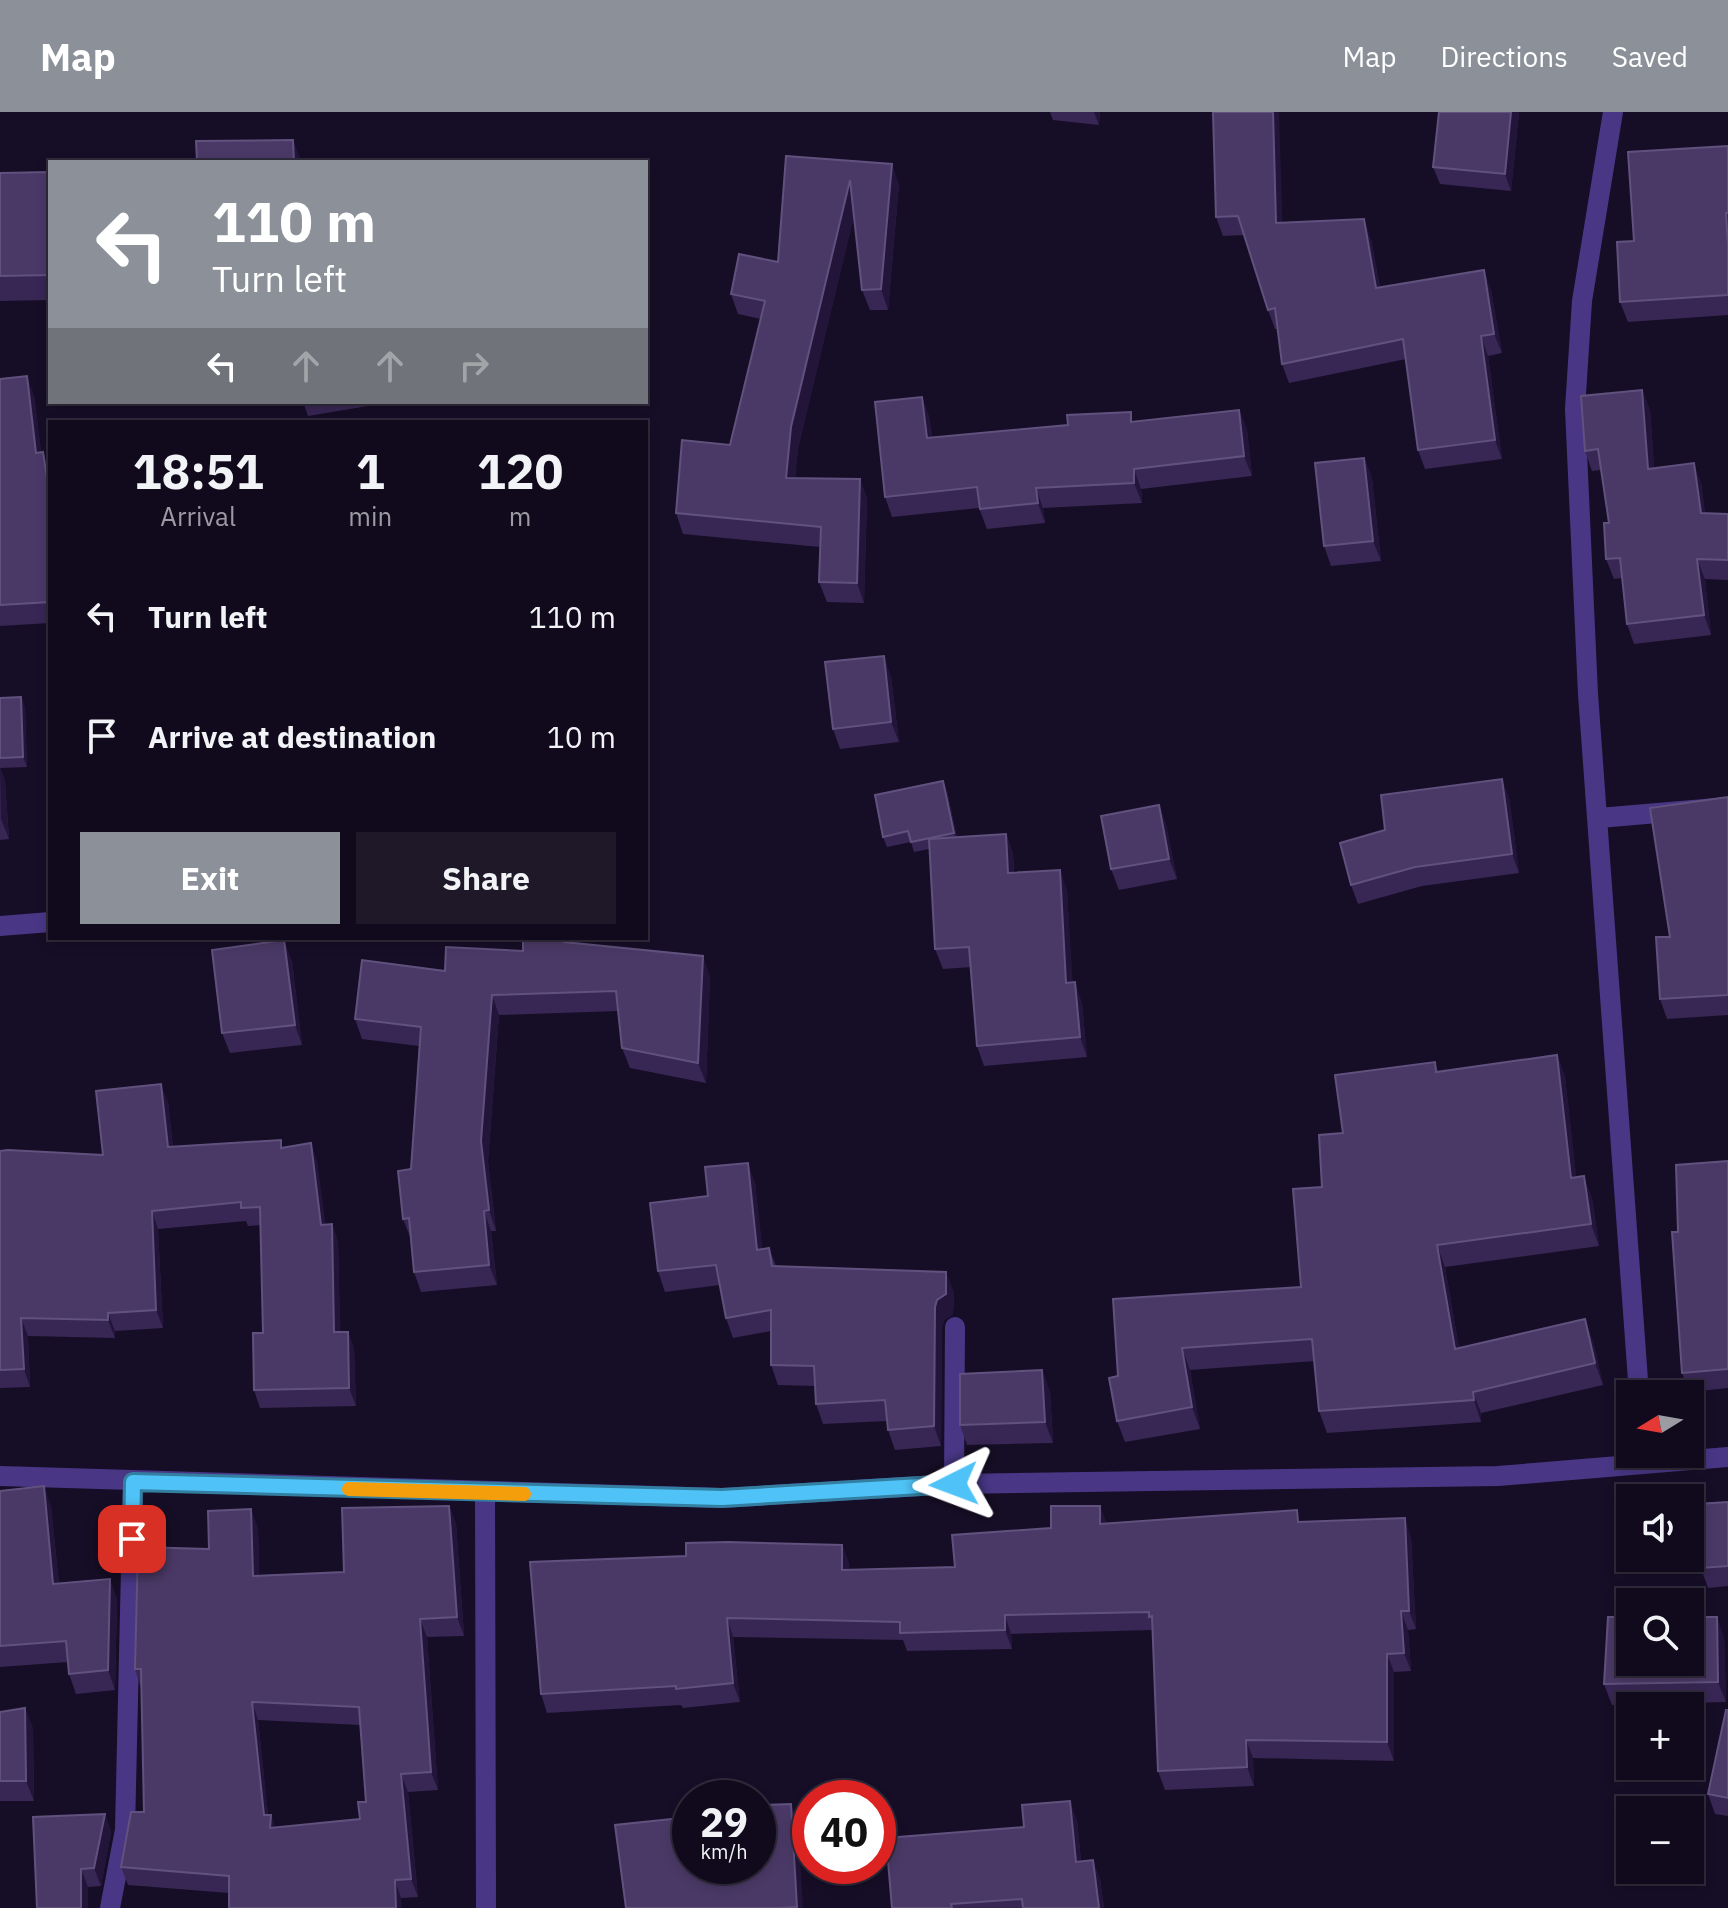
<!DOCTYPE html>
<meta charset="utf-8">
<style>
:root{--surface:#100a1c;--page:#1e1829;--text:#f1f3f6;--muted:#9c9aa3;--line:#302b3b;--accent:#8c9099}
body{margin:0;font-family:"IBM Plex Sans",sans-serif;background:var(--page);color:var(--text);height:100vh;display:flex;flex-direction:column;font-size:30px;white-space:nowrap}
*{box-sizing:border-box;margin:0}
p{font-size:26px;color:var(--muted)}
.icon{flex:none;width:44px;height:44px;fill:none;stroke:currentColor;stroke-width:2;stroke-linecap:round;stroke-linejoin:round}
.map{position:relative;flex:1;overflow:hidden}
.drawer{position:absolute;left:48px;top:308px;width:600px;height:520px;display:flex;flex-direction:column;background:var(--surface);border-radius:0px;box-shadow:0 4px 12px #0003,0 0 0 2px var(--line)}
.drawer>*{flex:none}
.hud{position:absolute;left:48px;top:48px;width:600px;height:244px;border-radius:0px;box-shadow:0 4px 12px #0003,0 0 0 2px var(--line);background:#8c9099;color:#fff;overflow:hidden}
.needle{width:52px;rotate:259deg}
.fabs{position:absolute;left:1616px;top:1268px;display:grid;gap:16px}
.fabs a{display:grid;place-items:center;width:88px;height:88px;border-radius:0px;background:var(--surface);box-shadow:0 4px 12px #0003,0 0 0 2px var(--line);font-size:40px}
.speed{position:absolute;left:672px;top:1668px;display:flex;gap:16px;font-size:40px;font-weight:700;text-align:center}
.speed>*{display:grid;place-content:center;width:104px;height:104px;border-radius:50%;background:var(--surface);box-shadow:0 4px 12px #0003,0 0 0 2px var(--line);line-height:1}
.speed small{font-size:20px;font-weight:400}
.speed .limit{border:12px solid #d22;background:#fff;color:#111}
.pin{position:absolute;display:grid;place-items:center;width:68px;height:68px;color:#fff;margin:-34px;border-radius:16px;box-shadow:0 4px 12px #0006}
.me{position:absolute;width:88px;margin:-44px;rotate:267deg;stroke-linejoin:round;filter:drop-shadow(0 0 6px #0008)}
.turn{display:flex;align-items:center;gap:28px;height:168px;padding:0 32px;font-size:36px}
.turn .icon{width:104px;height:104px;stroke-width:2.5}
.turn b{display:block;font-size:56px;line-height:68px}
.lanes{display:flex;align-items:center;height:76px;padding:0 32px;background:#0003;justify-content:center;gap:40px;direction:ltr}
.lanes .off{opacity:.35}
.eta{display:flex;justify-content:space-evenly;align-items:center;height:136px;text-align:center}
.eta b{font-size:48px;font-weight:800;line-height:56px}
.primary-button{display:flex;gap:16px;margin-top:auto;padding:16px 32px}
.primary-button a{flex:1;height:92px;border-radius:0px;background:var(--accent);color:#fff;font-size:32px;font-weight:800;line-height:92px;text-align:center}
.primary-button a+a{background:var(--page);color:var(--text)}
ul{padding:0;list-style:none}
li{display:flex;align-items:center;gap:24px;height:120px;padding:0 32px}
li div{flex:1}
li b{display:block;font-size:30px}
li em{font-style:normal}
header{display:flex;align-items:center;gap:48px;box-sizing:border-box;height:112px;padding:0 40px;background:var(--accent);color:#fff}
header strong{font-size:38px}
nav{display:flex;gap:44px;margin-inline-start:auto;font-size:28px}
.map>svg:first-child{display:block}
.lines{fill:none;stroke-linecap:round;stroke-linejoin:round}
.minor{stroke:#493786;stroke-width:20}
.tertiary{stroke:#493786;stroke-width:20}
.wall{fill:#382654;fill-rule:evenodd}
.shaded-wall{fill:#23153a}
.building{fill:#4a3966;stroke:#61517e;stroke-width:2;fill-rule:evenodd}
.route-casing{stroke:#337fa1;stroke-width:20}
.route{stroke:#4fc3f7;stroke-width:14}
.slow{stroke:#f59e0b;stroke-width:14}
</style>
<header>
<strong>Map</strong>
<nav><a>Map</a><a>Directions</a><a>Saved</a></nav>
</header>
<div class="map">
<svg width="1728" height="1796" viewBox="0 0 1728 1796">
<rect width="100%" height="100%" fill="#160e26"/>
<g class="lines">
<!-- minor -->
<g class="minor">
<polyline points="1613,0 1582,189 1575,297 1588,582 1639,1282"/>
<polyline points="1599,706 1728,695"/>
<polyline points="0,814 50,810"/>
<polyline points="954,1372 955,1215"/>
<polyline points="485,1381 486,1796"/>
<polyline points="110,1796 125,1718 133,1370"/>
</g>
<!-- tertiary -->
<polyline class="tertiary" points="0,1364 722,1386 954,1372 1498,1364 1728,1345"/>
</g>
<!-- wall -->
<g class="wall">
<polygon points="1050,0 1100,0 1099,13 1053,8"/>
<polygon points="1213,0 1283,111 1371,127 1380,176 1491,178 1502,241 1488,244 1502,347 1425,357 1418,338 1406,247 1289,271 1282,252 1278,217 1275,217 1268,198 1244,123 1223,124 1216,105"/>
<polygon points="1439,0 1519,0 1511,79 1440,72 1433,55"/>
<polygon points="1728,34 1728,203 1628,210 1620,190 1634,129"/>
<polygon points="50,60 50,188 0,189 0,61"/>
<polygon points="899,72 888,198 870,198 862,178 854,103 798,336 795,366 860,367 867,387 864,491 827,490 819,470 820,435 683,422 676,401 730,333 761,207 738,202 731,182"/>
<polygon points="0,267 34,284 41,340 43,340 50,360 50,511 0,514"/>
<polygon points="1642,278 1650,298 1654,356 1701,371 1705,401 1728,402 1728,468 1705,467 1711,523 1634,532 1627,512 1622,466 1614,467 1606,447 1609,411 1601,358 1592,359 1585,339"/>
<polygon points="922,285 929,305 932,326 1135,310 1239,298 1247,318 1252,364 1141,377 1142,391 1043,396 1045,411 987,417 979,396 892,405 885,385"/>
<polygon points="303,290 386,290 386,291 308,304"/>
<polygon points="1364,346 1372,366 1381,449 1331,454 1324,434"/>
<polygon points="891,564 899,630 840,637 833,617"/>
<polygon points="21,585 25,596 27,655 0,656 5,669 9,727 0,728 0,586"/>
<polygon points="947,679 957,725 1006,722 1013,742 1014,760 1067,778 1072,871 1082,891 1087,945 984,954 977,934 971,855 943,857 935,837 929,737 914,740 911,730 887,735 883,725"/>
<polygon points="1509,685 1519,761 1422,774 1358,792 1351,773"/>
<polygon points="1728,685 1728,903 1667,907 1660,887 1670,825"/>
<polygon points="1159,693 1166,713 1177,767 1119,778 1111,757"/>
<polygon points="523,826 570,826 571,830 710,864 706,971 630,956 622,936 618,899 499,903 488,1050 496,1119 491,1119 497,1173 421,1180 414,1160 411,1127 403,1107 411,1057 419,934 362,927 355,907 523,839"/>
<polygon points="292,849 302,933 230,941 222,921"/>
<polygon points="1557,943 1565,965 1576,1065 1592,1086 1599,1134 1445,1155 1459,1236 1593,1229 1603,1273 1481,1301 1481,1310 1327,1321 1319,1299 1315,1249 1190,1258 1200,1317 1125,1330 1117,1309 1118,1264 1301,1175 1322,1075 1343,1021 1435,950 1438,960"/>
<polygon points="168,990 173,1035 283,1036 317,1049 325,1113 332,1112 338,1130 340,1220 348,1220 354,1237 356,1294 260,1296 254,1278 263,1221 261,1113 248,1114 246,1109 158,1117 163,1216 115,1219 115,1226 28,1224 30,1275 0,1276 0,1039 103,1043"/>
<polygon points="1728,1049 1728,1276 1689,1280 1682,1261 1678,1120"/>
<polygon points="755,1071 762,1137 769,1136 776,1154 954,1180 953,1202 944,1208 942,1215 941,1334 895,1338 888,1318 887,1309 823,1312 816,1292 815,1274 778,1273 771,1253 771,1219 733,1226 726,1206 720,1173 665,1180 658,1159 708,1084"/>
<polygon points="1050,1279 1053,1331 967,1333 960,1313"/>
<polygon points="0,1379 51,1394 59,1472 117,1487 115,1578 76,1582 69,1562 68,1550 0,1555"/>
<polygon points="1728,1390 1728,1474 1708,1476 1701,1456"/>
<path d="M449 1394 456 1412 464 1524 427 1525 438 1678 408 1680 418 1785 401 1786 229 1781 128 1773 121 1755 144 1700 141 1576 135 1557 209 1437 258 1416 259 1463 344 1460ZM258 1608 360 1613 366 1690 360 1707 275 1716 271 1703H268Z"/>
<polygon points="1100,1394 1106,1412 1301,1410 1411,1425 1416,1517 1408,1518 1411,1559 1394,1560 1394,1649 1253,1646 1254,1674 1165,1678 1158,1659 1153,1518 1011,1522 1012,1537 907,1539 903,1528 733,1525 740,1590 683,1596 681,1593 547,1601 541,1582 686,1444 842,1433 849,1452 849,1458 955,1455 1051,1416"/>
<polygon points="1724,1525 1726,1590 1612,1593 1604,1572"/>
<polygon points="25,1596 33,1617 34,1689 0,1689 0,1600"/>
<polygon points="1728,1598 1728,1704 1715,1702 1708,1682"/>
<polygon points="105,1702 111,1720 101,1774 88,1775 37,1796"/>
<polygon points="1077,1708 1081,1749 1100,1767 1104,1796 892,1796 1024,1715"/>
</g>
<!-- shaded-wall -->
<g class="shaded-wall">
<polygon points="1094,0 1100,0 1099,13"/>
<polygon points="1273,0 1279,0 1283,131 1276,111"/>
<polygon points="1511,0 1519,0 1511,79 1505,62"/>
<polygon points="293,28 301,48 301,50 294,50"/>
<polygon points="892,52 899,72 888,198 881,177"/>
<polygon points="850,68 858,88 798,336 793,386 786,366 791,315"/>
<polygon points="1364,107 1371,127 1383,196 1376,176"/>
<polygon points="1484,158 1491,178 1502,241 1494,222"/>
<polygon points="1481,224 1488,244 1502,347 1495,328"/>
<polygon points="27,264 34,284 44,361 36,341"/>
<polygon points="1642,278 1650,298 1656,377 1648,357"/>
<polygon points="922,285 929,305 934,346 927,326"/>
<polygon points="1239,298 1247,318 1252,364 1244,344"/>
<polygon points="43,340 50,360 50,387"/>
<polygon points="1364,346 1372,366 1381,449 1373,429"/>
<polygon points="1694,351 1701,371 1708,421 1701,401"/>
<polygon points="1134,357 1141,377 1142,391 1134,371"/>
<polygon points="860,367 867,387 864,491 857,471"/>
<polygon points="1036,376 1043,396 1045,411 1038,391"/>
<polygon points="1697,447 1705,467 1711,523 1704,503"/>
<polygon points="884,544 891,564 899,630 891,610"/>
<polygon points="21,585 25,596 27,655 23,645"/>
<polygon points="0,656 5,669 9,727 1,707"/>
<polygon points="1502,667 1509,685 1519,761 1512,742"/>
<polygon points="943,669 947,679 958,731 954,721"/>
<polygon points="1159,693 1166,713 1177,767 1169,747"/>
<polygon points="1006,722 1013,742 1015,781 1008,761"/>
<polygon points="1060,758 1067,778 1074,891 1066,871"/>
<polygon points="564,826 570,826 571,850 564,830"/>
<polygon points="284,828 292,849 302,933 295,913"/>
<polygon points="703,844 710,864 706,971 698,951"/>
<polygon points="1075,870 1082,891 1087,945 1080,925"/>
<polygon points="492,883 499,903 488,1050 496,1119 489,1098 481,1029"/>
<polygon points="1557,943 1565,965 1579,1088 1571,1066"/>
<polygon points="161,972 168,990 175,1053 168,1035"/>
<polygon points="311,1031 317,1049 328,1130 321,1113"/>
<polygon points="748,1051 755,1071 765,1158 757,1138"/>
<polygon points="1584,1064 1592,1086 1599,1134 1591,1112"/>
<polygon points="152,1099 158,1117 163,1216 156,1198"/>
<polygon points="484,1099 491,1119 497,1173 489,1153"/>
<polygon points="332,1112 338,1130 341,1238 334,1220"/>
<polygon points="1437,1133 1445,1155 1463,1259 1455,1237"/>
<polygon points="946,1160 954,1180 953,1202 944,1208 942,1215 941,1334 934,1314 935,1195"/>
<polygon points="108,1201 115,1219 115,1226 108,1208"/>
<polygon points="21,1206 28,1224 30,1275 24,1257"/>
<polygon points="1585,1207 1593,1229 1603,1273 1595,1251"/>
<polygon points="348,1220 354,1237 356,1294 349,1276"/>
<polygon points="1182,1236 1190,1258 1200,1317 1192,1295"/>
<polygon points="1042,1258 1050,1279 1053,1331 1045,1310"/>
<polygon points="1473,1280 1481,1301 1481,1310 1474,1288"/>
<polygon points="44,1374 51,1394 61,1492 53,1472"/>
<polygon points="449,1394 456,1412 464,1524 457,1505"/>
<polygon points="1100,1394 1107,1412 1100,1412"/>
<polygon points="251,1397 258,1416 260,1482 253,1464"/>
<polygon points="1405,1406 1411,1425 1416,1517 1409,1499"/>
<polygon points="842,1433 849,1452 849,1476 842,1458"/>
<polygon points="110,1467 117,1487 115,1578 108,1558"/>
<polygon points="1401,1499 1408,1518 1411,1559 1404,1541"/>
<polygon points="1005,1503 1011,1522 1012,1537 1005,1518"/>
<polygon points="1717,1505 1724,1525 1726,1590 1718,1570"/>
<polygon points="727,1506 733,1525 740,1590 733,1571"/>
<polygon points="420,1507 427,1525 438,1678 431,1660"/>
<polygon points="1387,1542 1394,1560 1394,1649 1387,1630"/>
<polygon points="252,1590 258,1608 270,1721 264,1703"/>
<polygon points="25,1596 33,1617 34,1689 26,1669"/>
<polygon points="1246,1628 1253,1646 1254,1674 1247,1655"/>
<polygon points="401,1662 408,1680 418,1785 411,1767"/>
<polygon points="1070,1689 1077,1708 1083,1769 1076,1750"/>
<polygon points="791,1692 798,1712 803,1796 798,1796 797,1795"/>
<polygon points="105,1702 111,1720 101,1774 94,1756"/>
<polygon points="271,1703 277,1721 270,1716"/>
<polygon points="1093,1748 1100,1767 1104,1796 1099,1796"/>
<polygon points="81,1757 88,1775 88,1796 81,1796"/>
<polygon points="395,1768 401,1786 402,1796 396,1796"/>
</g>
<!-- building -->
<g class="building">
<polygon points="1213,0 1273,0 1276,111 1364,107 1376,176 1484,158 1494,222 1481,224 1495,328 1418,338 1403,227 1282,252 1275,196 1268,198 1238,104 1216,105"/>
<polygon points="1439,0 1511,0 1505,62 1433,55"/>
<polygon points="293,28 294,50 197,50 196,29"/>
<polygon points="1728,34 1728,101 1726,101 1728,133 1728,183 1620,190 1617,130 1634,129 1628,40"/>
<polygon points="786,44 892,52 881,177 862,178 850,68 791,315 786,366 860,367 857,471 819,470 821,415 676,401 682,328 730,333 765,189 731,182 739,142 778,150"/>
<polygon points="50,60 50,163 0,164 0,61"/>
<polygon points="27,264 36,341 43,340 50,387 50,490 0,493 0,267"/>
<polygon points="1642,278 1648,357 1694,351 1701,401 1728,402 1728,448 1697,447 1704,503 1627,512 1620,446 1606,447 1604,411 1609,411 1598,337 1585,339 1581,284"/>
<polygon points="922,285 927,326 1068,313 1067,303 1131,300 1131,310 1239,298 1244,344 1134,357 1134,371 1036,376 1038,391 980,397 977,375 885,385 875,290"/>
<polygon points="469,307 570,310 469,310"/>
<polygon points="1364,346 1373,429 1324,434 1315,351"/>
<polygon points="884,544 891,610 833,617 825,550"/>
<polygon points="21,585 23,645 0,646 0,586"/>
<polygon points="1502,667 1512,742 1415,755 1351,773 1340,731 1385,718 1381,683"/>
<polygon points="943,669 954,721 911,730 908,719 883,725 875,683"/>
<polygon points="1728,685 1728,883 1660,887 1656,825 1670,825 1650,696"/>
<polygon points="1159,693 1169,747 1111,757 1101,704"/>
<polygon points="1006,722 1008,761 1060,758 1066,871 1075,870 1080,925 977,934 969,835 935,837 929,727"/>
<polygon points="523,826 564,826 564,830 703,844 698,951 622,936 616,879 492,883 481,1029 489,1098 484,1099 489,1153 414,1160 409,1106 403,1107 398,1059 411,1057 421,915 355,907 362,848 445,859 446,835 523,839"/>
<polygon points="284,828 295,913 222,921 212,838"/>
<polygon points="1557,943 1571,1066 1584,1064 1591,1112 1437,1133 1455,1237 1585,1207 1595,1251 1473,1280 1474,1288 1319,1299 1312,1227 1182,1236 1192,1295 1117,1309 1109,1266 1118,1264 1113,1187 1301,1175 1293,1077 1322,1075 1319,1023 1343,1021 1335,963 1435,950 1436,960"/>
<polygon points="161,972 168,1035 281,1028 281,1036 311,1031 321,1113 332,1112 334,1220 348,1220 349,1276 254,1278 253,1221 263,1221 260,1095 241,1096 241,1090 152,1099 156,1198 108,1201 108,1208 21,1206 24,1257 0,1258 0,1039 8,1038 103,1043 96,979"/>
<polygon points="1728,1049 1728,1257 1682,1261 1672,1120 1678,1120 1676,1053"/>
<polygon points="748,1051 757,1138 769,1136 772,1154 946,1160 946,1182 937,1188 935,1195 934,1314 888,1318 885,1288 816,1292 814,1254 771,1253 771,1198 726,1206 716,1153 658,1159 650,1091 708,1084 705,1055"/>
<polygon points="1042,1258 1045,1310 960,1313 960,1262"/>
<polygon points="44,1374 53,1472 110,1467 108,1558 69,1562 66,1529 0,1534 0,1379"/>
<polygon points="1728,1390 1728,1454 1701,1456 1697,1392"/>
<path d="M449 1394 457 1505 420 1507 431 1660 401 1662 411 1767 395 1768 396 1796H229V1764L121 1755 131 1700H144L141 1557H135L138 1435 209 1437 208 1399 251 1397 253 1464 344 1460 342 1396ZM252 1590 359 1595 366 1690H358L360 1707 270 1716 271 1703H264Z"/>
<polygon points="1051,1394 1100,1394 1100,1412 1297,1398 1298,1410 1405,1406 1409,1499 1401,1499 1404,1541 1387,1542 1387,1630 1246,1628 1247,1655 1158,1659 1152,1504 1149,1505 1149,1500 1005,1503 1005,1518 900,1521 900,1510 727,1506 733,1571 676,1577 676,1574 541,1582 530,1450 686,1444 686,1431 728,1430 842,1433 842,1458 955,1455 952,1423 1051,1416"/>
<polygon points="1608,1505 1630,1505 1630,1550 1690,1550 1690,1505 1717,1505 1718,1570 1604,1572"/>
<polygon points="25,1596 26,1669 0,1669 0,1600"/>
<polygon points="1726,1598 1728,1598 1728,1686 1708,1682"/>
<polygon points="1070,1689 1076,1750 1093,1748 1099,1796 1023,1796 1022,1787 951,1792 952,1796 892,1796 886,1726 1024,1715 1022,1693"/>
<polygon points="791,1692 797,1795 778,1796 626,1796 615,1713 690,1705 690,1754 758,1754 758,1693"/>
<polygon points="105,1702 94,1756 81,1757 81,1796 37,1796 33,1705"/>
</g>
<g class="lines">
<defs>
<polyline id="route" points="132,1427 133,1370 722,1386 954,1372"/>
</defs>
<!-- route casing -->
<use href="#route" class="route-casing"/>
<!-- route -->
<use href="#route" class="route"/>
<!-- slow -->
<polyline class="slow" points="349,1377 524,1382"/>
</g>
</svg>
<div class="fabs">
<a><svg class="needle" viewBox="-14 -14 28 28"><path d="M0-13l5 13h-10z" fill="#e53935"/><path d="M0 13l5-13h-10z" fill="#9c9aa3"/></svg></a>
<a><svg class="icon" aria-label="sound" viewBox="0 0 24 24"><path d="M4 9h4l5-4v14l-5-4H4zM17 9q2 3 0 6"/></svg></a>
<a><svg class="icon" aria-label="search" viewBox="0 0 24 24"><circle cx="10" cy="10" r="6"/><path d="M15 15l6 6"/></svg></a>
<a>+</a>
<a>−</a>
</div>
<div class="speed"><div>29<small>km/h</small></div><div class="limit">40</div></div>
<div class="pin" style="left:132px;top:1427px;background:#d93025"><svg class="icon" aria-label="arrive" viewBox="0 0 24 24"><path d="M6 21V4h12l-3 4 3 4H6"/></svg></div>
<svg class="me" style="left:954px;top:1372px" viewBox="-20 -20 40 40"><path d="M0-17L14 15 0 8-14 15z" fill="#4fc3f7" stroke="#fff" stroke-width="4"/></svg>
<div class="hud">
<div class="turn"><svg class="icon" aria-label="left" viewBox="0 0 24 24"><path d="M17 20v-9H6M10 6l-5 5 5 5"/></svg><div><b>110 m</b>Turn left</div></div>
<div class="lanes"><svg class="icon" aria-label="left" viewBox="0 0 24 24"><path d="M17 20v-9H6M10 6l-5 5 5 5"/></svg><svg class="icon off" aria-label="ahead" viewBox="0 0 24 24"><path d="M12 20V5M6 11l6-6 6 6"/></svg><svg class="icon off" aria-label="ahead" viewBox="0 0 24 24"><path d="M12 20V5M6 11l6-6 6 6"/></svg><svg class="icon off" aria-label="right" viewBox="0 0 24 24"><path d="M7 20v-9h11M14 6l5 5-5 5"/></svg></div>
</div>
<section class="drawer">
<div class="eta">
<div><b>18:51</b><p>Arrival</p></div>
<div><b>1</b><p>min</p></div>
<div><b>120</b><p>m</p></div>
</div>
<ul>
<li><svg class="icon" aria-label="left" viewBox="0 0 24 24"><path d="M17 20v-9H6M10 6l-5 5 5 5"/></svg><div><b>Turn left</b></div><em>110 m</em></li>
<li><svg class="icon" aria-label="arrive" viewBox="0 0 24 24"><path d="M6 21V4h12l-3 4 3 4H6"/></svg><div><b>Arrive at destination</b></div><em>10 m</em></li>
</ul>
<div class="primary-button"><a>Exit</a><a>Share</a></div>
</section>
</div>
